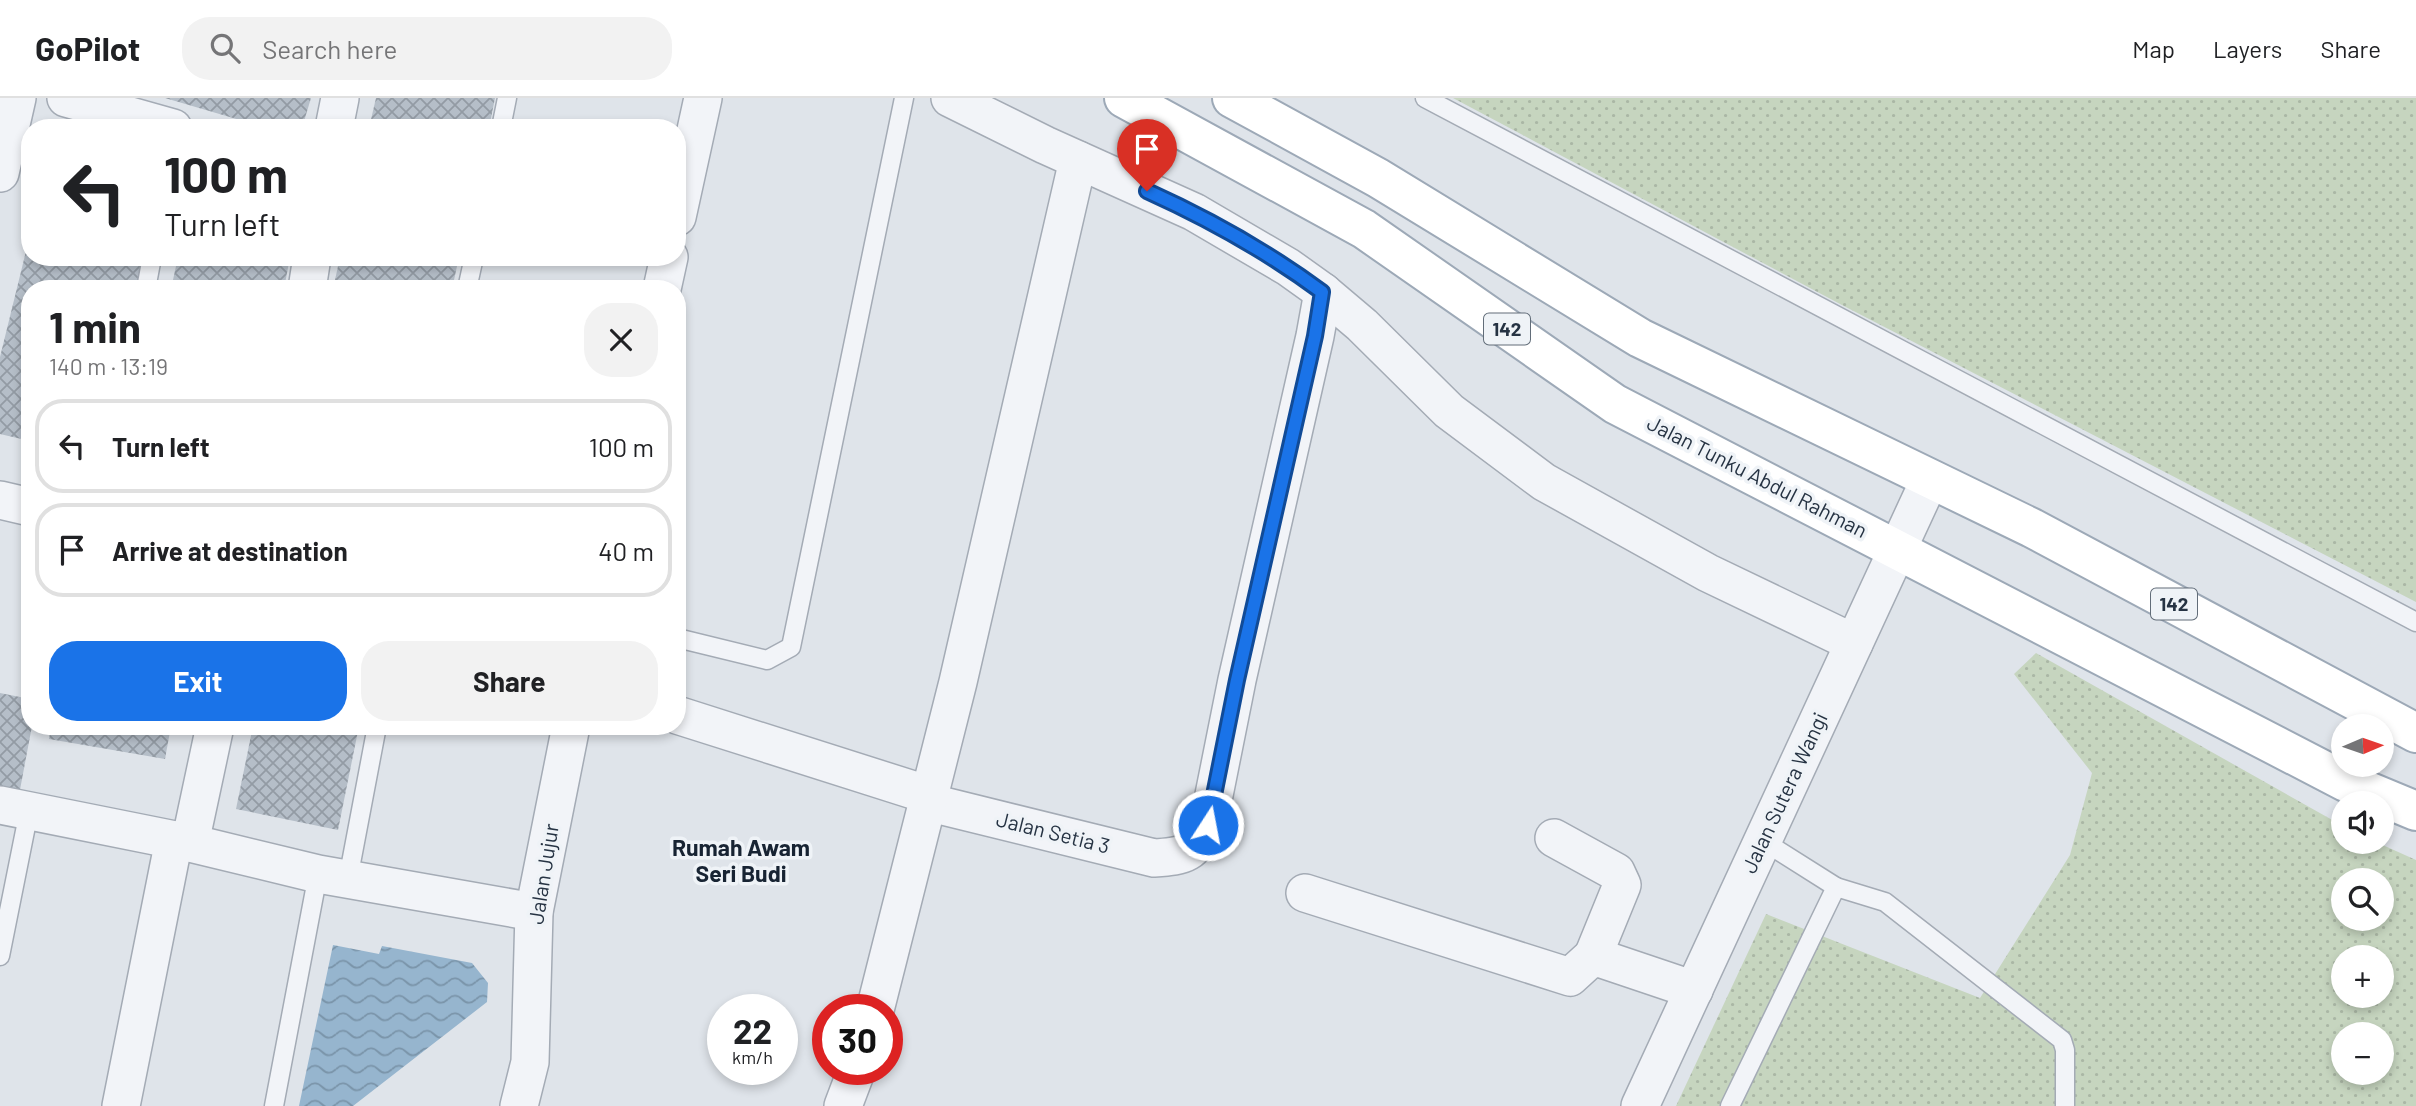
<!DOCTYPE html>
<meta charset="utf-8">
<style>
:root{--surface:#fff;--page:#f2f2f2;--text:#202124;--muted:#757577;--line:#e0e0e0;--accent:#1a73e8}
body{margin:0;font-family:Barlow,sans-serif;background:var(--page);color:var(--text);height:100vh;display:flex;flex-direction:column;font-size:26px;white-space:nowrap}
*{box-sizing:border-box;margin:0}
p{font-size:23px;color:var(--muted)}
.icon{flex:none;width:38px;height:38px;fill:none;stroke:currentColor;stroke-width:2;stroke-linecap:round;stroke-linejoin:round}
.map{position:relative;flex:1;overflow:hidden}
.panel{position:absolute;left:21px;top:182px;width:665px;height:455px;display:flex;flex-direction:column;background:var(--surface);border-radius:28px;box-shadow:0 4px 10px #0003}
.panel>*{flex:none}
.guide{position:absolute;left:21px;top:21px;width:665px;height:147px;border-radius:28px;box-shadow:0 4px 10px #0003;background:#fff;color:var(--text);overflow:hidden}
.needle{width:46px;rotate:88deg}
.controls{position:absolute;left:2331px;top:616px;display:grid;gap:14px}
.controls a{display:grid;place-items:center;width:63px;height:63px;border-radius:50%;background:var(--surface);box-shadow:0 4px 10px #0003;font-size:35px}
.speed{position:absolute;left:707px;top:896px;display:flex;gap:14px;font-size:35px;font-weight:700;text-align:center}
.speed>*{display:grid;place-content:center;width:91px;height:91px;border-radius:50%;background:var(--surface);box-shadow:0 4px 10px #0003;line-height:1}
.speed small{font-size:18px;font-weight:400}
.speed .limit{border:10px solid #d22;background:#fff;color:#111}
.pin{position:absolute;display:grid;place-items:center;width:60px;height:60px;color:#fff;margin:-72px -30px;border-radius:50% 50% 50% 0;rotate:-45deg;box-shadow:0 0 7px #0007}
.pin .icon{rotate:45deg}
.me{position:absolute;width:77px;margin:-38px;rotate:11deg;stroke-linejoin:round;filter:drop-shadow(0 0 5px #0008)}
.turn{display:flex;align-items:center;gap:24px;height:147px;padding:0 28px;font-size:32px}
.turn .icon{width:91px;height:91px;stroke-width:2.5}
.turn b{display:block;font-size:49px;line-height:60px}
.round{display:grid;place-items:center;flex:none;width:74px;height:74px;border-radius:28px;background:var(--page)}
.head{display:flex;align-items:center;justify-content:space-between;height:119px;padding:0 28px}
h1{font-size:42px;font-weight:700;line-height:52px}
.primary-button{display:flex;gap:14px;margin-top:auto;padding:14px 28px}
.primary-button a{flex:1;height:80px;border-radius:28px;background:var(--accent);color:#fff;font-size:28px;font-weight:700;line-height:80px;text-align:center}
.primary-button a+a{background:var(--page);color:var(--text)}
ul{padding:0;list-style:none}
li{display:flex;align-items:center;gap:21px;height:94px;margin:0 14px 10px;padding:0 14px;border:4px solid var(--line);border-radius:28px}
li div{flex:1}
li b{display:block;font-size:26px}
li em{font-style:normal}
header{display:flex;align-items:center;gap:42px;box-sizing:border-box;height:98px;padding:0 35px;background:var(--surface);border-bottom:2px solid var(--line)}
header strong{font-size:33px}
nav{display:flex;gap:38px;margin-inline-start:auto;font-size:24px}
.search{width:490px;height:63px;background:var(--page);display:flex;align-items:center;gap:18px;box-sizing:border-box;padding:0 24px;border-radius:28px;color:var(--muted);font-size:26px}
.map>svg:first-child{display:block}
.grass{fill:url(#grass-dots);fill-rule:evenodd}
.water{fill:url(#water-waves)}
.building{fill:url(#building-cross-hatch)}
.lines{fill:none;stroke-linecap:round;stroke-linejoin:round}
.lane-casing{stroke:#a4abb5;stroke-width:21}
.street-casing{stroke:#a4abb5;stroke-width:40}
.primary-casing{stroke:#9da9b7;stroke-width:42}
.lane{stroke:#f2f4f8;stroke-width:18}
.street{stroke:#f2f4f8;stroke-width:37}
.primary{stroke:#fff;stroke-width:38}
.route-casing{stroke:#114b97;stroke-width:18}
.route{stroke:#1a73e8;stroke-width:12}
.labels{text-anchor:middle;stroke-width:7;stroke-linejoin:round;paint-order:stroke}
.shield{fill:#eff3f7;stroke:#626d79;stroke-width:2}
.shield-label{font-size:19px;font-weight:bold;fill:#263343}
.street-label{font-size:21px;fill:#263343;stroke:#eff3f7}
.neighbourhood-label{font-size:23px;font-weight:bold;fill:#182433;stroke:#eff3f7}
</style>
<header>
<strong>GoPilot</strong>
<div class="search"><svg class="icon" aria-label="search" viewBox="0 0 24 24"><circle cx="10" cy="10" r="6"/><path d="M15 15l6 6"/></svg>Search here</div>
<nav><a>Map</a><a>Layers</a><a>Share</a></nav>
</header>
<div class="map">
<svg width="2416" height="1008" viewBox="0 0 2416 1008">
<defs>
<pattern id="grass-dots" width="8" height="8" patternUnits="userSpaceOnUse" patternTransform="scale(1.75)"><rect width="8" height="8" fill="#c6d5bf"/><path d="M2 2h.1M6 6h.1" fill="none" stroke="#aab7a5" stroke-width="1.8" stroke-linecap="round"/></pattern>
<pattern id="water-waves" width="16" height="10" patternUnits="userSpaceOnUse" patternTransform="scale(1.75)"><rect width="16" height="10" fill="#96b5ce"/><path d="M0 5q4-4 8 0t8 0" fill="none" stroke="#7a94a9"/></pattern>
<pattern id="building-cross-hatch" width="8" height="8" patternUnits="userSpaceOnUse" patternTransform="scale(1.75)"><rect width="8" height="8" fill="#b5bec8"/><path d="M0 0l8 8M0 8l8-8" fill="none" stroke="#939ba4"/></pattern>
</defs>
<rect width="100%" height="100%" fill="#dfe4ea"/>
<!-- grass -->
<g class="grass">
<polygon points="1453,0 2416,0 2416,504 1840,206"/>
<path d="M2036 555 2343 728V744H2376L2416 762V1008H1676L1766 816 1980 900 2070 757 2092 675 2014 576ZM2343 782H2382V821H2343ZM2343 859H2382V898H2343ZM2343 936H2382V975H2343Z"/>
</g>
<!-- water -->
<polygon class="water" points="333,847 379,856 382,848 472,865 488,885 487,904 353,1008 299,1008"/>
<!-- building -->
<g class="building">
<polygon points="165,0 311,0 302,30 267,30"/>
<polygon points="376,0 495,0 489,30 369,30"/>
<polygon points="29,141 30,159 148,159 140,191 30,191 30,343 0,336 0,259"/>
<polygon points="178,159 290,159 284,191 171,191"/>
<polygon points="340,159 459,159 452,191 333,191"/>
<polygon points="0,595 30,601 30,628 32,628 19,697 0,693"/>
<polygon points="51,628 171,628 165,661 49,641"/>
<polygon points="253,628 359,628 338,732 236,711"/>
</g>
<g class="lines">
<defs>
<g id="lane">
<polyline points="1425,0 2416,524"/>
<polyline points="501,30 507,0"/>
<polyline points="146,191 152,159"/>
<polyline points="467,191 474,159"/>
<polyline points="677,540 767,562 791,549 904,0"/>
<polyline points="348,781 377,628"/>
<polyline points="1836,789 1885,804 2062,942 2065,952 2065,1008"/>
<polyline points="0,858 29,713"/>
<polyline points="274,1008 318,776"/>
<polyline points="1730,1008 1836,789 1763,743"/>
</g>
<g id="street">
<polyline points="66,0 173,30"/>
<polyline points="950,0 1045,47 1194,114 1288,169 1323,194 1362,227 1449,313 1544,384 1708,475 1854,545"/>
<polyline points="334,30 340,0"/>
<polyline points="0,75 17,0"/>
<polyline points="677,119 703,0"/>
<polyline points="307,191 312,159"/>
<polyline points="662,191 669,159"/>
<polyline points="0,402 30,409"/>
<polyline points="677,617 929,697"/>
<path d="M927 704 1154 760C1187 758 1192 756 1208 727L1237 582 1315 238 1323 194"/>
<polyline points="0,707 190,745 318,776 534,814"/>
<polyline points="1554,740 1616,774 1622,787 1593,858"/>
<polyline points="190,745 215,628"/>
<polyline points="1305,795 1570,879 1593,858 1694,892"/>
<polyline points="875,912 958,584 1078,62"/>
<polyline points="121,1008 174,742"/>
<polyline points="519,1008 530,964 534,814 571,628"/>
<polyline points="843,1008 857,971"/>
<polyline points="1640,1008 1930,381"/>
</g>
<g id="primary">
<polyline points="1124,0 1364,131 1615,306 2346,684 2416,713"/>
<polyline points="1232,0 1378,80 1640,240 2032,430 2416,635"/>
</g>
</defs>
<!-- lane casing -->
<use href="#lane" class="lane-casing"/>
<!-- street casing -->
<use href="#street" class="street-casing"/>
<!-- primary casing -->
<use href="#primary" class="primary-casing"/>
<!-- lane -->
<use href="#lane" class="lane"/>
<!-- street -->
<use href="#street" class="street"/>
<!-- primary -->
<use href="#primary" class="primary"/>
</g>
<g class="lines">
<defs>
<path id="route" d="M1147 93C1209 121 1268 154 1322 194L1315 238 1237 582 1208 727"/>
</defs>
<!-- route casing -->
<use href="#route" class="route-casing"/>
<!-- route -->
<use href="#route" class="route"/>
</g>
<g class="labels">
<!-- shield labels -->
<g class="shield">
<rect x="1484" y="215.5" width="46" height="31" rx="5"/>
<rect x="2151" y="490.5" width="46" height="31" rx="5"/>
</g>
<g class="shield-label">
<text x="1507" y="238">142</text>
<text x="2174" y="513">142</text>
</g>
<!-- street labels -->
<g class="street-label">
<text transform="translate(1757 379) rotate(27)" y="7">Jalan Tunku Abdul Rahman</text>
<text transform="translate(1785 695) rotate(-65)" y="7">Jalan Sutera Wangi</text>
<text transform="translate(1053 735) rotate(14)" y="7">Jalan Setia 3</text>
<text transform="translate(544 776) rotate(-81)" y="7">Jalan Jujur</text>
</g>
<!-- neighbourhood labels -->
<g class="neighbourhood-label">
<text x="741" y="758">Rumah Awam<tspan x="741" dy="26">Seri Budi</tspan></text>
</g>
</g>
</svg>
<div class="controls">
<a><svg class="needle" viewBox="-14 -14 28 28"><path d="M0-13l5 13h-10z" fill="#e53935"/><path d="M0 13l5-13h-10z" fill="#757577"/></svg></a>
<a><svg class="icon" aria-label="sound" viewBox="0 0 24 24"><path d="M4 9h4l5-4v14l-5-4H4zM17 9q2 3 0 6"/></svg></a>
<a><svg class="icon" aria-label="search" viewBox="0 0 24 24"><circle cx="10" cy="10" r="6"/><path d="M15 15l6 6"/></svg></a>
<a>+</a>
<a>−</a>
</div>
<div class="speed"><div>22<small>km/h</small></div><div class="limit">30</div></div>
<div class="pin" style="left:1147px;top:93px;background:#d93025"><svg class="icon" aria-label="arrive" viewBox="0 0 24 24"><path d="M6 21V4h12l-3 4 3 4H6"/></svg></div>
<svg class="me" style="left:1208px;top:727px" viewBox="-20 -20 40 40"><circle r="17" fill="#1a73e8" stroke="#fff" stroke-width="3"/><path d="M0-11L8 9 0 5-8 9z" fill="#fff"/></svg>
<div class="guide">
<div class="turn"><svg class="icon" aria-label="left" viewBox="0 0 24 24"><path d="M17 20v-9H6M10 6l-5 5 5 5"/></svg><div><b>100 m</b>Turn left</div></div>
</div>
<section class="panel">
<div class="head"><div><h1>1 min</h1><p>140 m · 13:19</p></div><a class="round"><svg class="icon" aria-label="close" viewBox="0 0 24 24"><path d="M6 6l12 12M18 6L6 18"/></svg></a></div>
<ul>
<li><svg class="icon" aria-label="left" viewBox="0 0 24 24"><path d="M17 20v-9H6M10 6l-5 5 5 5"/></svg><div><b>Turn left</b></div><em>100 m</em></li>
<li><svg class="icon" aria-label="arrive" viewBox="0 0 24 24"><path d="M6 21V4h12l-3 4 3 4H6"/></svg><div><b>Arrive at destination</b></div><em>40 m</em></li>
</ul>
<div class="primary-button"><a>Exit</a><a>Share</a></div>
</section>
</div>
